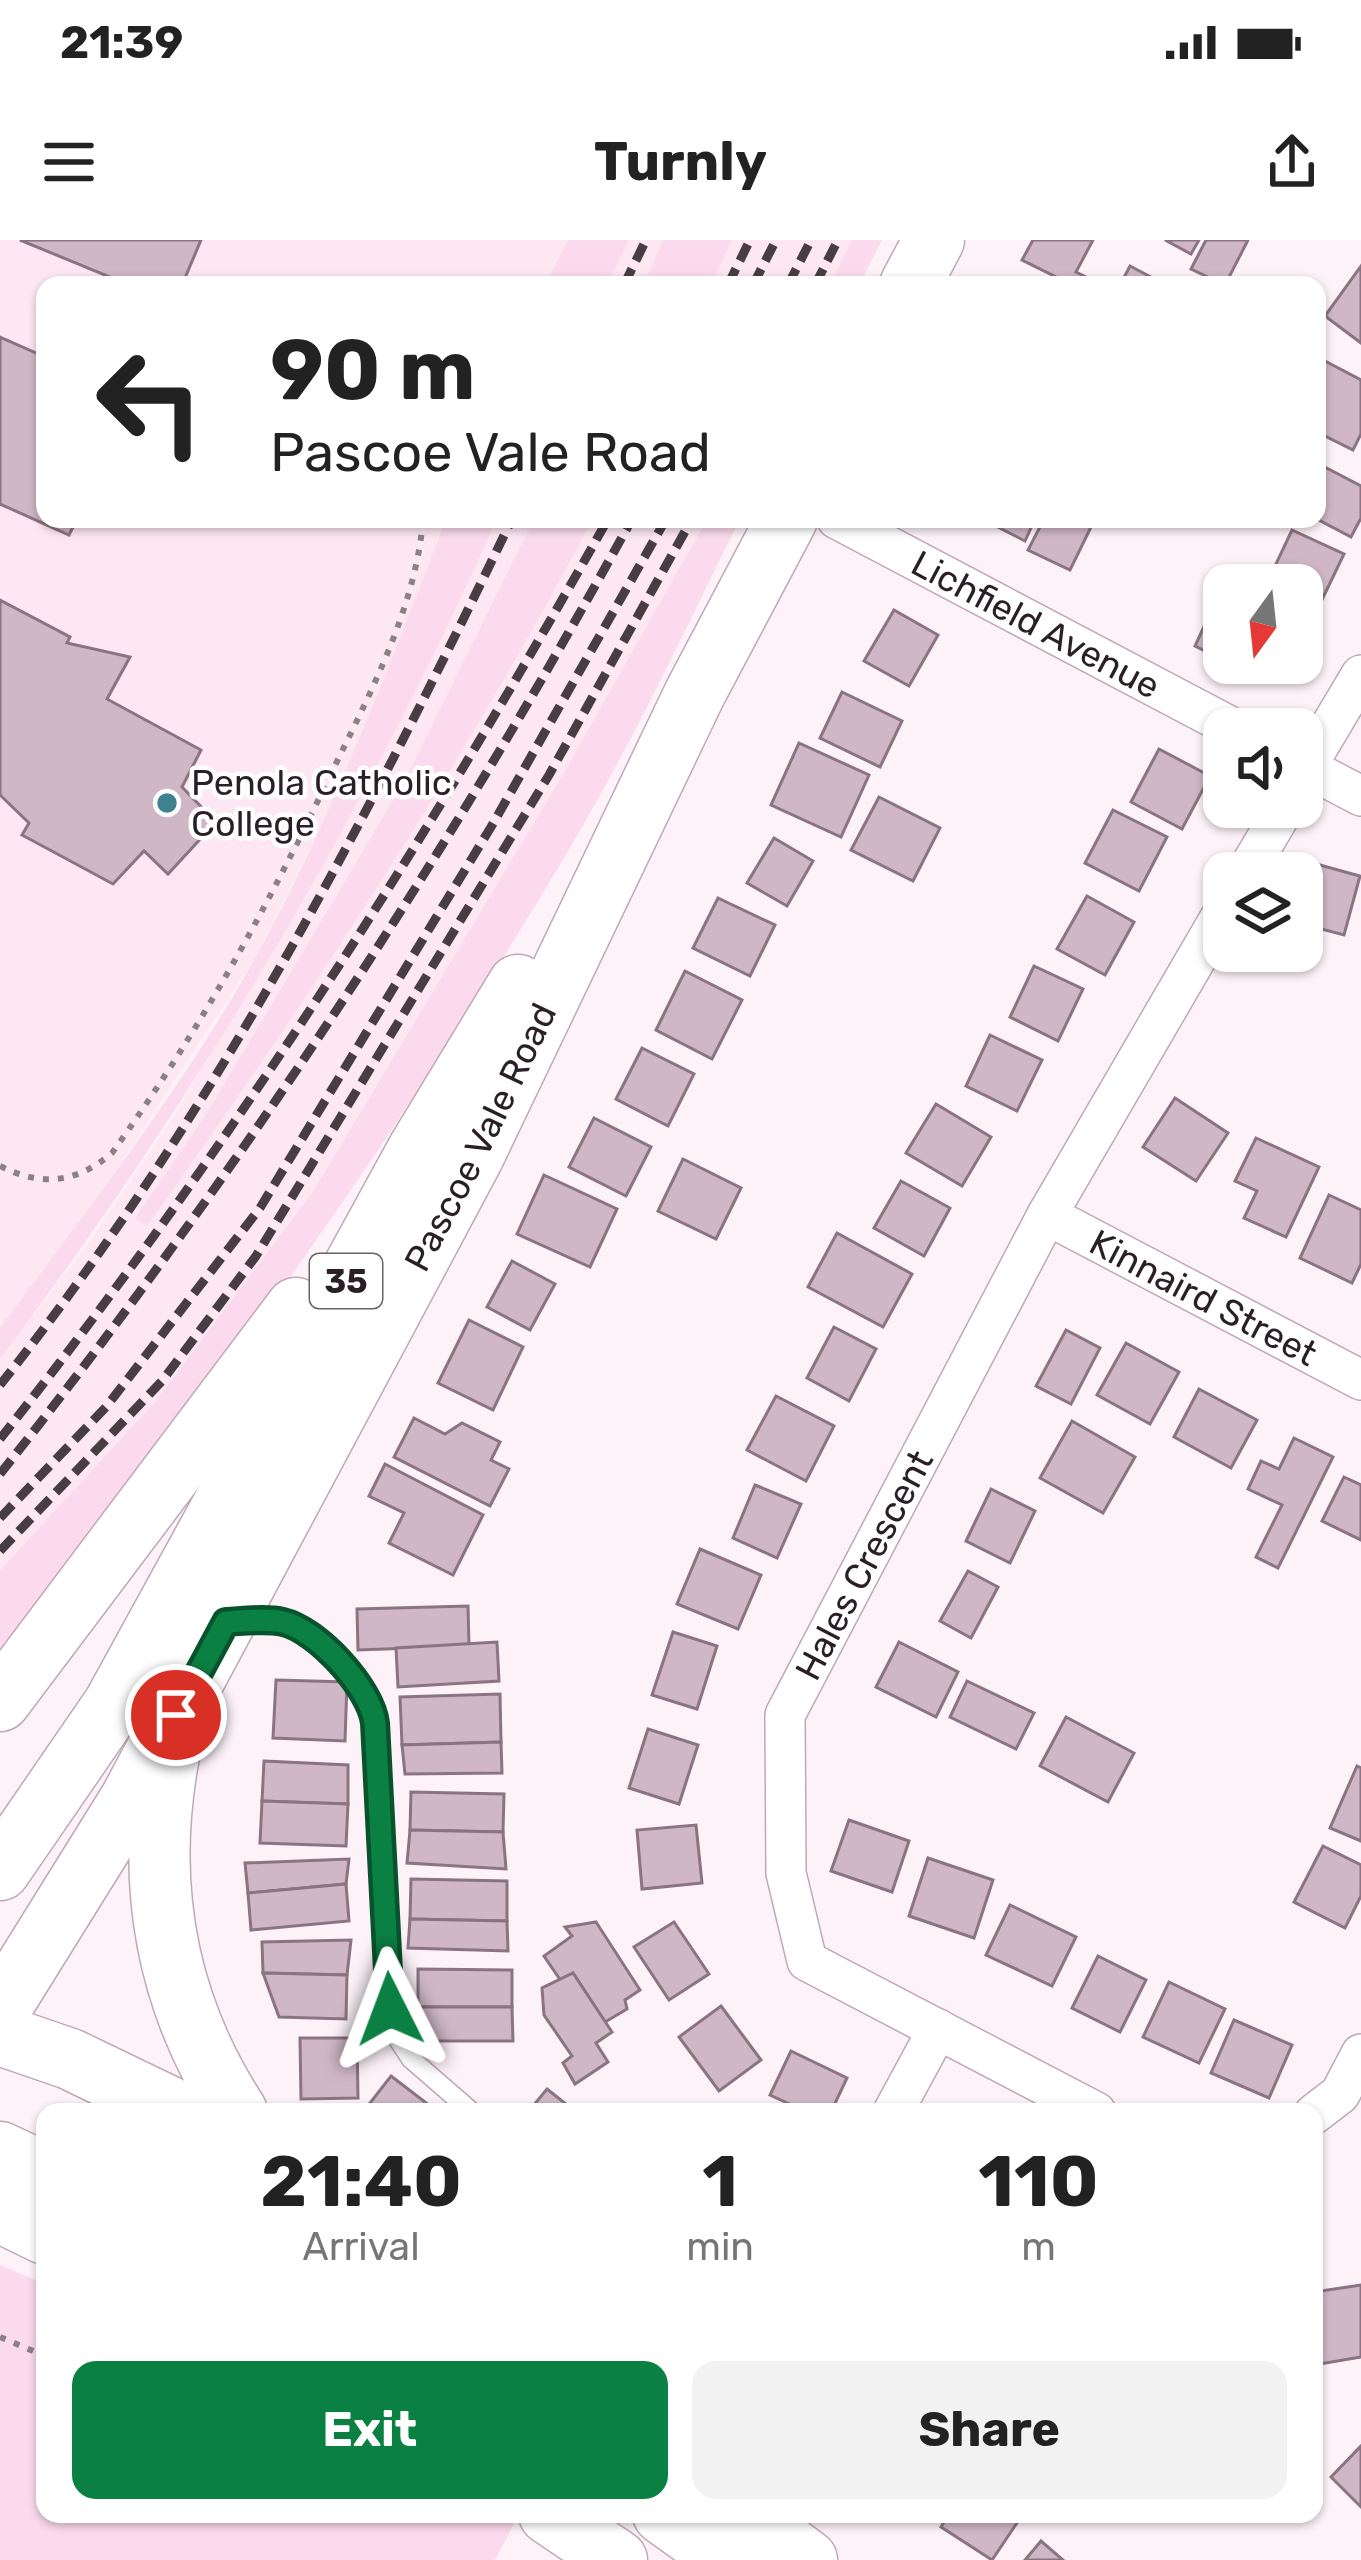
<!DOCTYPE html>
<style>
:root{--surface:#fff;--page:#f2f2f2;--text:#222;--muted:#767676;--accent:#0b8043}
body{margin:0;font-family:Rubik,sans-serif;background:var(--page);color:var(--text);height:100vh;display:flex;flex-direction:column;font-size:45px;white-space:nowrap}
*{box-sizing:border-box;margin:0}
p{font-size:39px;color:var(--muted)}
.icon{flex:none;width:66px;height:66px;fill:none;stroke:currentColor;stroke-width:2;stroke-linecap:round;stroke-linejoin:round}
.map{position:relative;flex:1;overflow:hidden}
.sheet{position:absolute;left:36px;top:1863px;width:1287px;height:420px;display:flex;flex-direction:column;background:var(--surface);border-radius:24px;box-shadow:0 3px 9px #0004}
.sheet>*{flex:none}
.top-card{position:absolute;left:36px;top:36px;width:1290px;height:252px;border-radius:24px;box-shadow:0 3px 9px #0004;background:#fff;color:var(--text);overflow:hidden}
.needle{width:78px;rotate:195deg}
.fabs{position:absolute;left:1203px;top:324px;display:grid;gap:24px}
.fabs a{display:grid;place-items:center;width:120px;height:120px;border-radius:24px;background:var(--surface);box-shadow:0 3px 9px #0004;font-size:60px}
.pin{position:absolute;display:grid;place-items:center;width:102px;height:102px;color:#fff;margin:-51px;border:6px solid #fff;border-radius:50%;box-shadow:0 3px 12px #0007}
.me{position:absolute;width:132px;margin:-66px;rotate:357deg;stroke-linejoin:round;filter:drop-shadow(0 0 9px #0008)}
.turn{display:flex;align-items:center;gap:42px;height:252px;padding:0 36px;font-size:54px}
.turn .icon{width:156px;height:156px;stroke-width:2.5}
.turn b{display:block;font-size:84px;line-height:102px}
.eta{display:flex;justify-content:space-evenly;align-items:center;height:204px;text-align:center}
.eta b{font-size:72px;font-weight:700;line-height:84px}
.button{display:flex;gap:24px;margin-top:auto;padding:24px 36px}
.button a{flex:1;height:138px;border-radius:24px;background:var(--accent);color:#fff;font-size:48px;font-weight:700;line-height:138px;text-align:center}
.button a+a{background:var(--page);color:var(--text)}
.status{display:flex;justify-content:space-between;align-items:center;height:84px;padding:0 60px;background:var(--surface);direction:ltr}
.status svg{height:33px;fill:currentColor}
header{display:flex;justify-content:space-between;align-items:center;height:156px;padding:0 36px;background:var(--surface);font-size:54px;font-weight:700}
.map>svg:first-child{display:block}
.built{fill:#fce7f3}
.green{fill:#fbdaed}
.building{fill:#d0b7c6;stroke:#8b7481;stroke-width:3}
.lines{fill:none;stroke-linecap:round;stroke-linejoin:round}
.lane-casing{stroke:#c0a8b6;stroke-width:21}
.street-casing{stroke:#c0a8b6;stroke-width:42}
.primary-casing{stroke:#c0a8b6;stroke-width:63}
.path{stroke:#8a8086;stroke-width:6;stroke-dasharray:6 9;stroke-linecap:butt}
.lane{stroke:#fff;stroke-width:18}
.street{stroke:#fff;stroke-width:39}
.primary{stroke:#fff;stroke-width:60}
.rail{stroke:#483d43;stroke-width:9;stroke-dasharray:18 9;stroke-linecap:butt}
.route-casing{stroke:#07532c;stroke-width:30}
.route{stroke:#0b8043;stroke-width:21}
.poi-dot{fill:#3e8290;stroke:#fff;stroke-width:4.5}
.labels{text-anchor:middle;stroke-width:9;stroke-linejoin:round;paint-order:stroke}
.shield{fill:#fff;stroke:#696266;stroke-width:3}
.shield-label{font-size:33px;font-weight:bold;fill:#291f25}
.street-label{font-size:36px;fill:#291f25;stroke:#fff}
.poi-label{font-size:36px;fill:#291f25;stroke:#fff;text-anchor:start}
</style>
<div class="status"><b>21:39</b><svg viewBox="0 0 49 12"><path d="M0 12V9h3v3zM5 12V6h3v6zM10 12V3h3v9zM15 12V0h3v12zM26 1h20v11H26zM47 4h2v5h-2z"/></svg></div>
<header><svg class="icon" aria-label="menu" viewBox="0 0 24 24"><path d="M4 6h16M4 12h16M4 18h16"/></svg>Turnly<svg class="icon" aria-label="share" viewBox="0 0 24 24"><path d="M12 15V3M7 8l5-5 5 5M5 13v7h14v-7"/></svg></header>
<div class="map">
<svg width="1361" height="2320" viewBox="0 0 1361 2320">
<rect width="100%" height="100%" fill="#fdf2f8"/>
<!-- built -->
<g class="built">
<polygon points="0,0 568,0 545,45 45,45 45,279 446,279 354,520 255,718 110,939 0,1088"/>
<polygon points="629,0 663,0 643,45 607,45"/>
<polygon points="732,0 852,0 829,45 711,45"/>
<polygon points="497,279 534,279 405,540 207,873 135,977 146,985 563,336 593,279 707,279 565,531 314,950 156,1161 0,1330 0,1119 88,1004 174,876 326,617"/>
</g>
<!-- green -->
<g class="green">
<polygon points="568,0 629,0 607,45 545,45"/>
<polygon points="663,0 732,0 711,45 643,45"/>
<polygon points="852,0 882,0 859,45 829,45"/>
<path d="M446 279H497C364 577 196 859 0 1119V1088C89 967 185 845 258 713 334 573 389 427 446 279Z"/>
<path d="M534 279H593C462 526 309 759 147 986L135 978 207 873 405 540Z"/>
<path d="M707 279H740C685 390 632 504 568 611 398 899 199 1167 0 1436V1330L156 1161 314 950 565 531Z"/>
<polygon points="0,2025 45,2044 45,2274 502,2274 515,2282 495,2320 0,2320"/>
</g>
<!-- building -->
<g class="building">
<polygon points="20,0 201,0 182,45 129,45"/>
<polygon points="1033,0 1093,0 1076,32 1088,38 1085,45 1054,45 1058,38 1022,20"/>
<polygon points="1165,0 1199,0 1191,14"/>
<polygon points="1206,0 1248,0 1225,45 1191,29"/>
<polygon points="1130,26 1166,45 1120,45"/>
<polygon points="1361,26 1361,103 1325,76"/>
<polygon points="0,97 45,117 45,279 77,279 69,295 0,264"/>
<polygon points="1325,121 1361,140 1361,194 1353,210 1317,192 1317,137"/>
<polygon points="1317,223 1361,246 1361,278 1351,297 1317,279"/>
<polygon points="982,279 1035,279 1025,301"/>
<polygon points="1044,279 1093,283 1070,330 1028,310"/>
<polygon points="1292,290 1344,314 1319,366 1302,358 1302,345 1268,341"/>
<polygon points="1223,345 1224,345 1224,420 1195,406"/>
<polygon points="0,360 70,397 67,403 130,417 107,459 201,510 182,547 216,582 168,634 144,611 113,644 22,595 29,583 0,555"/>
<polygon points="894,370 938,395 909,446 864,421"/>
<polygon points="842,452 902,481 880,527 820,498"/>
<polygon points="799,503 869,535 841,597 771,565"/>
<polygon points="1159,509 1210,536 1182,589 1131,562"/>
<polygon points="879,557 940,588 913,641 851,610"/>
<polygon points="1113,570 1167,597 1139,651 1085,623"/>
<polygon points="774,598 813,621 787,666 747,643"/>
<polygon points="1309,622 1360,636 1344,695 1302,684"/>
<polygon points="1087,656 1134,682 1105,735 1057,709"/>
<polygon points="718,658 775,685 750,736 693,708"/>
<polygon points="1034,726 1083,749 1058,801 1010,777"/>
<polygon points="685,731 742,760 712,819 656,790"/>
<polygon points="990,795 1042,820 1017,871 966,846"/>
<polygon points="642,808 694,834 668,886 616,859"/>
<polygon points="1175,858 1228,893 1196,941 1143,907"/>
<polygon points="936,864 991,897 962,946 906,913"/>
<polygon points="594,878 651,907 626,956 569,927"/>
<polygon points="1256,898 1319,927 1286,997 1244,978 1257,951 1235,941"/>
<polygon points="683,919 741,948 716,999 658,971"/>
<polygon points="544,935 617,969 590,1027 517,994"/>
<polygon points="901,941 950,968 924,1016 874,988"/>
<polygon points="1329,955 1361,970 1361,1024 1352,1043 1300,1018"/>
<polygon points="837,993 912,1034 883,1087 808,1047"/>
<polygon points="512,1021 555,1044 530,1090 487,1067"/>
<polygon points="469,1080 523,1107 493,1170 438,1143"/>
<polygon points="834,1087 876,1109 849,1161 807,1138"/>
<polygon points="1066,1090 1100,1108 1071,1164 1036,1146"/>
<polygon points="1126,1103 1179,1132 1150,1184 1097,1155"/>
<polygon points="1199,1149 1257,1180 1231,1228 1174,1197"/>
<polygon points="776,1156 834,1186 806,1241 747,1210"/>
<polygon points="414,1178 445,1194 462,1183 500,1202 491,1220 509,1229 490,1266 394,1217"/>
<polygon points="1072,1181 1135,1217 1103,1273 1040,1238"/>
<polygon points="1294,1198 1333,1217 1278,1328 1256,1317 1282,1265 1248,1249 1261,1221 1279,1229"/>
<polygon points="385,1224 483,1275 453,1335 389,1303 404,1273 369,1256"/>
<polygon points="1344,1237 1361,1245 1361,1300 1322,1281"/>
<polygon points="755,1245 801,1264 777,1318 733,1298"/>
<polygon points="991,1249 1035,1271 1010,1323 966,1301"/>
<polygon points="700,1309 761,1335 738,1389 677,1364"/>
<polygon points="968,1331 998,1347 971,1398 940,1381"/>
<polygon points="468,1366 469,1406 358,1410 357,1369"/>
<polygon points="673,1392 717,1406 697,1469 652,1455"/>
<polygon points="497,1402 499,1441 398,1447 396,1408"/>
<polygon points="899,1402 958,1432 936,1477 876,1447"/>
<polygon points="276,1440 347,1442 345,1501 273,1498"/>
<polygon points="967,1441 1034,1473 1016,1509 950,1477"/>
<polygon points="500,1454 501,1502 402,1505 400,1457"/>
<polygon points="1066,1477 1134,1513 1108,1562 1040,1526"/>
<polygon points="648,1489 698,1505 679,1564 629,1548"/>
<polygon points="501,1502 502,1533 405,1534 402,1505"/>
<polygon points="264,1521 348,1525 348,1564 262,1561"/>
<polygon points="1357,1526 1361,1528 1361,1601 1330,1588"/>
<polygon points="411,1552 504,1554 503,1592 410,1590"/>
<polygon points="262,1561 348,1564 346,1606 260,1603"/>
<polygon points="849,1580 909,1601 892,1652 831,1631"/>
<polygon points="696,1585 702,1643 642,1649 637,1590"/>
<polygon points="410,1590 503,1592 506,1629 407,1623"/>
<polygon points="1323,1606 1361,1625 1361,1656 1345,1688 1294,1662"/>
<polygon points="928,1618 993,1640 974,1698 909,1676"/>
<polygon points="349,1619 346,1644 248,1653 245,1623"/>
<polygon points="411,1639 507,1641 507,1681 410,1679"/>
<polygon points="346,1644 349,1681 251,1690 248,1653"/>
<polygon points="1010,1665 1076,1697 1052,1746 986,1715"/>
<polygon points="410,1679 507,1681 508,1711 408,1708"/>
<polygon points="596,1682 640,1750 625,1760 627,1769 605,1782 573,1733 561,1741 544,1716 572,1696 565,1687"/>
<polygon points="674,1682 709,1734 669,1760 634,1707"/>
<polygon points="351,1700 347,1735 263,1733 262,1702"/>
<polygon points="1098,1716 1146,1740 1120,1792 1072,1768"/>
<polygon points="418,1729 512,1730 512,1767 418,1767"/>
<polygon points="263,1733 347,1735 346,1779 279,1777"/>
<polygon points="573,1733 612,1792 596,1803 608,1822 575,1844 563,1823 572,1816 544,1775 542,1748"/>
<polygon points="1169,1742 1225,1769 1199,1823 1143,1797"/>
<polygon points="721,1766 761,1820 719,1851 679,1797"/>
<polygon points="418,1767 512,1767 513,1801 417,1801"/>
<polygon points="1234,1780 1292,1805 1269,1858 1211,1833"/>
<polygon points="300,1798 357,1798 358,1858 301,1859"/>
<polygon points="791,1811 847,1838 831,1872 807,1872 770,1855"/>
<polygon points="391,1836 438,1872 363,1872"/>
<polygon points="547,1849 576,1872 528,1872"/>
<polygon points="1361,2045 1361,2117 1314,2125 1314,2052"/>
<polygon points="1361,2206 1361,2267 1331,2237"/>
<polygon points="949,2274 1023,2274 992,2320 941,2287"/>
<polygon points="1041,2301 1063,2320 1025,2320"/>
</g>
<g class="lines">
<defs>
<polyline id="lane" points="237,1381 272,1380 299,1388 371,1458 392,1790 411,1819 472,1872"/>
<g id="street">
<path id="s1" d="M837 279 1235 489"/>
<polyline points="1302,525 1361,556"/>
<polyline points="1302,534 1361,435"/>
<polyline points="1246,633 1285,567"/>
<path id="s2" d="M1047 975 1361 1140"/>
<polyline points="893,1872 938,1789"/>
<path id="s3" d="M1096 1872 807 1721 786 1633 785 1475 1047 975 1224 671"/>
<polyline points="1314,1874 1340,1854 1361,1814"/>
</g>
<g id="primary">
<polyline points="910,45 934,0"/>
<polyline points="0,1461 296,1068"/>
<path d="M169 1516C145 1643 166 1763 237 1872"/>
<polyline points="0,1630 114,1464 419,908 518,745"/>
<path id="s4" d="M0 1769 130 1560 473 917 695 453 787 279"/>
<polyline points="0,1795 70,1819 180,1872"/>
<polyline points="0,1912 45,1933"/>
<polyline points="0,1972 45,1994"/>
<polyline points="549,2274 617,2320"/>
<polyline points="663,2274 727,2320"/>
<polyline points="745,2274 807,2320"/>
</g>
</defs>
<!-- lane casing -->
<use href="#lane" class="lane-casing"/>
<!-- street casing -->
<use href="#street" class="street-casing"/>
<!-- primary casing -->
<use href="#primary" class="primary-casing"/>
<!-- path -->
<g class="path">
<path d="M0 926C42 947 77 943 112 913 196 796 263 676 325 546 364 465 416 371 423 279"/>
<polyline points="0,2097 45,2116"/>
</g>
<!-- lane -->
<use href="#lane" class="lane"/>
<!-- street -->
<use href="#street" class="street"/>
<!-- primary -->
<use href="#primary" class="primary"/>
<!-- rail -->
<g class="rail">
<polyline points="624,45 646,0"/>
<polyline points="728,45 750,0"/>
<polyline points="753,45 776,0"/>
<polyline points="788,45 811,0"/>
<polyline points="815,45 838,0"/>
<path d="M0 1145C211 881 366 582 512 279"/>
<path d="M0 1199C230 909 427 601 608 279"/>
<path d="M0 1234C238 935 449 614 632 279"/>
<polyline points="0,1278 106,1167 260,968 491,587 666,279"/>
<polyline points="0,1311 162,1141 256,1016 549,535 692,279"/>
</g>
</g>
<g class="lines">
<defs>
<path id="route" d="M176 1475 226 1382C245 1381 266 1378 283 1382 318 1390 371 1449 375 1483L390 1769"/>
</defs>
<!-- route casing -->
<use href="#route" class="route-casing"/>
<!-- route -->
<use href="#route" class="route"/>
</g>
<!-- markers -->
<circle class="poi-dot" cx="167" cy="563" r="12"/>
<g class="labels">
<!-- shield labels -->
<rect class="shield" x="310" y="1014" width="72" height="54" rx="9"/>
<g class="shield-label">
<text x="346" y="1053">35</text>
</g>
<!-- street labels -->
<g class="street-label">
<text dy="13" stroke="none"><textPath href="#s1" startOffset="225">Lichfield Avenue</textPath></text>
<text dy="13" stroke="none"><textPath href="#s4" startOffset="996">Pascoe Vale Road</textPath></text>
<text dy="13" stroke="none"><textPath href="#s2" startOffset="177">Kinnaird Street</textPath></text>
<text dy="13" stroke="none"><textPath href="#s3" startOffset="744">Hales Crescent</textPath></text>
</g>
<!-- poi labels -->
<g class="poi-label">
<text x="191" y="555">Penola Catholic<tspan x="191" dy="41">College</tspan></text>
</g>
</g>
</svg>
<div class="fabs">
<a><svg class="needle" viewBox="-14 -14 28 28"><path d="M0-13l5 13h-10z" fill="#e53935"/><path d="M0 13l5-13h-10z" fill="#767676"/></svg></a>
<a><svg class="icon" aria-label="sound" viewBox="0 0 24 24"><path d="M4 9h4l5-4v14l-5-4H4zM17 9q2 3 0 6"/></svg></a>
<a><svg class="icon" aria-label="layers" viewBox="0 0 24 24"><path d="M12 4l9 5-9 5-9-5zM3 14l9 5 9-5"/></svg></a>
</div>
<div class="pin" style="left:176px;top:1475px;background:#d93025"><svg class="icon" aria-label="arrive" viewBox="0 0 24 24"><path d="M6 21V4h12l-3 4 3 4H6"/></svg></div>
<svg class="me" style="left:390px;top:1769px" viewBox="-20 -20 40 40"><path d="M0-17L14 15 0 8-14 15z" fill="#0b8043" stroke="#fff" stroke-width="4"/></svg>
<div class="top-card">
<div class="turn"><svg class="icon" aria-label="left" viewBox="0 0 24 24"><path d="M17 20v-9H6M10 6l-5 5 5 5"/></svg><div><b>90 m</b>Pascoe Vale Road</div></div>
</div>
<section class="sheet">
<div class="eta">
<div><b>21:40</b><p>Arrival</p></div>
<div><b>1</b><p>min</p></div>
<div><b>110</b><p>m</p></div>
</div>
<div class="button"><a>Exit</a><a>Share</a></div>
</section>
</div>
